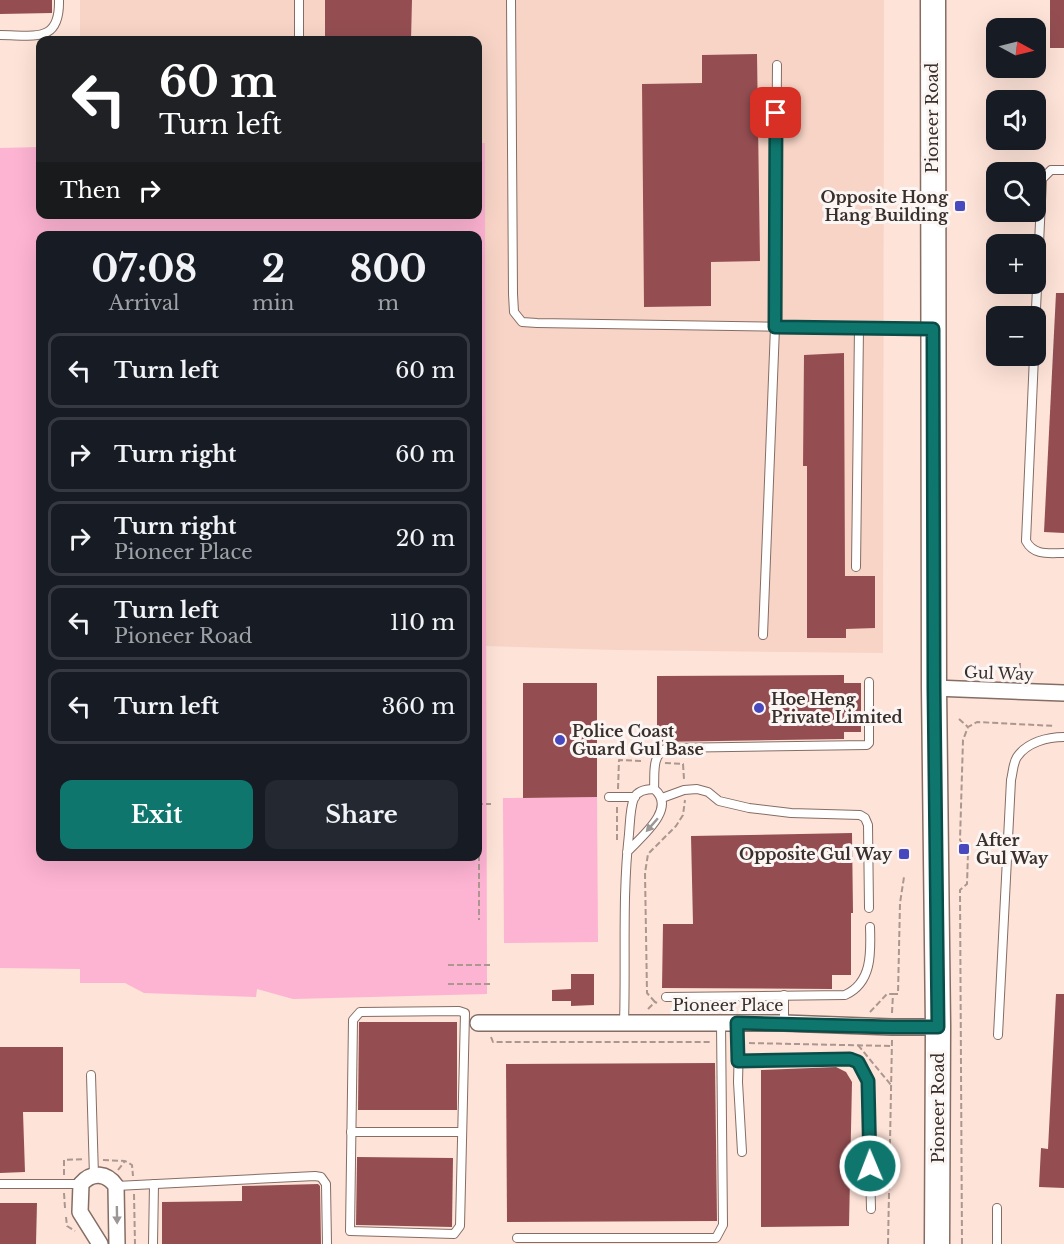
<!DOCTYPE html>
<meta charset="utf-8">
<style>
:root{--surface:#171b24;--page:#242831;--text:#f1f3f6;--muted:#9ea1a6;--line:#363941;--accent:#0f766e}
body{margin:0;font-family:"Libre Baskerville",serif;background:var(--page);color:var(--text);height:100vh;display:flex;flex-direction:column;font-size:22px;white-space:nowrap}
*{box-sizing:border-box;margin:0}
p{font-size:20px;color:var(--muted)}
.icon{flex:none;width:33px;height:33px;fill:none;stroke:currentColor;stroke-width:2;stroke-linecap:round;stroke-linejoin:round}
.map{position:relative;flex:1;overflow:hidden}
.sheet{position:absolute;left:36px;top:231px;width:446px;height:630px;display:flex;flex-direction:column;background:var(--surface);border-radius:12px;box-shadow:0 6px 24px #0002}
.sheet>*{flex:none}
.top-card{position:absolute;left:36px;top:36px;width:446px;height:183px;border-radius:12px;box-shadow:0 6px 24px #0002;background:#202124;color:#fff;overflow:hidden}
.needle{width:39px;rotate:97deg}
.controls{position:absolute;left:986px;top:18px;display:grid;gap:12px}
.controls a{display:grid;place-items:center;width:60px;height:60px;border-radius:12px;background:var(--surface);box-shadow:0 6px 24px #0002;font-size:30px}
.pin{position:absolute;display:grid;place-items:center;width:51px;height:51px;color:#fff;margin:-26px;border-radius:12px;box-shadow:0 3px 9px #0006}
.me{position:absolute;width:66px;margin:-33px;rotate:359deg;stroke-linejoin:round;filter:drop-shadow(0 0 4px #0008)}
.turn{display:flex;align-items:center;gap:21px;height:126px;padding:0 24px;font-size:27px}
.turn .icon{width:78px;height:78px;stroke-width:2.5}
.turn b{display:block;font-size:42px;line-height:51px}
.then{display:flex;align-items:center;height:57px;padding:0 24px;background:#0003;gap:12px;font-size:22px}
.eta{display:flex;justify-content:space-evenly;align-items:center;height:102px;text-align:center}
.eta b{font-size:36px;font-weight:700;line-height:42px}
.action{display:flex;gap:12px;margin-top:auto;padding:12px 24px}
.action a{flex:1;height:69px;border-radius:12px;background:var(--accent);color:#fff;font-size:24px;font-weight:700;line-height:69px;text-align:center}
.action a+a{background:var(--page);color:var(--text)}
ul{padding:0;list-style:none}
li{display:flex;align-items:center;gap:18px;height:75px;margin:0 12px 9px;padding:0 12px;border:3px solid var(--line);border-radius:12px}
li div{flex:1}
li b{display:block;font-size:22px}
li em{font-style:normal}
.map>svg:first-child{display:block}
.built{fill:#f7d4c6}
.water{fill:#fdb3d2;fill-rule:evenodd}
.building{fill:#944e52}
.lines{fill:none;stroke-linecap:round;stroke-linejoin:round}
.service-casing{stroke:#856d64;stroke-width:10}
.minor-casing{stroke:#856d64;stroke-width:18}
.primary-casing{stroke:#856d64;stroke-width:27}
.path{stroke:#ab978f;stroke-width:2;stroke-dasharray:6 3;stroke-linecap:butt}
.service{stroke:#fff;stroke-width:8}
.minor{stroke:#fff;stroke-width:15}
.primary{stroke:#fff;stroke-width:24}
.oneway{fill:#9c9795}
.route-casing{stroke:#0a4d48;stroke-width:15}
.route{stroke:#0f766e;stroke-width:10}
.poi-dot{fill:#4849bf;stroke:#fbf5f3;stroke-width:2}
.labels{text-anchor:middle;stroke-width:6;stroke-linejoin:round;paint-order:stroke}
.street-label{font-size:16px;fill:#392f2b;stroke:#fbf5f3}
.poi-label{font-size:16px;font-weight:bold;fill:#392f2b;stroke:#fbf5f3;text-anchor:start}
</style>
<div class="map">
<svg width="1064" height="1244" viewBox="0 0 1064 1244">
<rect width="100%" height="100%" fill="#fee3d8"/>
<!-- built -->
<polygon class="built" points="80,0 884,0 883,653 616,650 486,646 485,144 477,143 477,40 80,40"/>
<!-- water -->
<g class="water">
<path d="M477 143H485L487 994 293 999 257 989 256 997 144 993 125 983H80V969L0 968V148L40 147V214H477ZM40 236H477V856H40Z"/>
<polygon points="597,797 598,942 504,943 503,798"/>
</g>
<!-- building -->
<g class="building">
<polygon points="0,0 52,0 52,13 0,14"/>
<polygon points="325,0 412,0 411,40 325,40"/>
<rect x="1050" y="0" width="14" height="48"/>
<polygon points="757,54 760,261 711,262 711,306 644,307 642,84 702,83 702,55"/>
<polygon points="1056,293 1064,293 1064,533 1044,532"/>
<polygon points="844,353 845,576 875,576 875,628 846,629 846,638 807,638 807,466 803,466 804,355"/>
<polygon points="844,675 844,683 861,683 861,732 844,732 844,739 657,742 657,676"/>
<polygon points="523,683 597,683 597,797 523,798"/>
<polygon points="852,833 853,913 851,913 851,975 832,975 832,989 662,988 663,924 693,924 691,836"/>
<polygon points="571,974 594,974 594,1005 571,1006 571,1001 552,1001 552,990 571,989"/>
<polygon points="1056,994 1064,994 1064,1188 1039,1187 1041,1148 1048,1149"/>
<polygon points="359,1022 457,1022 457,1110 358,1110"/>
<polygon points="0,1047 63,1047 63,1112 23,1112 25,1172 0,1173"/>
<polygon points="715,1063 717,1221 507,1222 506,1064"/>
<polygon points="836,1067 846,1072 852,1082 849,1226 761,1227 761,1070"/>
<polygon points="357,1157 453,1158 452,1227 356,1225"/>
<polygon points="318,1184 320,1186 321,1244 162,1244 162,1202 242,1201 242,1186"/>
<polygon points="0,1203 37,1203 36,1244 0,1244"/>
</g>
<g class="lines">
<defs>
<g id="service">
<polyline points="299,0 299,40"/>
<polyline points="511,0 513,294 514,312 522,322 537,323 931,329"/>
<path d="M0 35C34 35 60 44 59 0"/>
<polyline points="1035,331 1042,179 1051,170 1064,170"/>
<path d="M1034 356 1026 541C1034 556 1049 553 1064 553"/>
<polyline points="856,567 859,328"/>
<polyline points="763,635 775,327 777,65"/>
<path d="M654 789C655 775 651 754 667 748L867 745 869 743V682"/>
<polyline points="609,797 635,797"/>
<polyline points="662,798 684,790 697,789 708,792 719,801 749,808 791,813 860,815 865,818 868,825 869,908"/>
<path d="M666 997 845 995C872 983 871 953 870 927"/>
<polygon points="360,1012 459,1011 465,1013 460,1226 454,1234 350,1231 353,1020"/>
<path d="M624 1023C626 961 622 896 629 834 630 823 630 808 634 798 638 790 646 789 654 789 678 808 641 837 627 852"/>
<polyline points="737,1023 739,1042 738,1082 742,1152"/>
<polyline points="784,1023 784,995"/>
<path d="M998 1035 1011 780C1013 772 1013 763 1017 757 1027 742 1048 737 1064 737"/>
<polyline points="738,1061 850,1059 858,1062 868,1081 871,1209"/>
<polyline points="91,1075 94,1176"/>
<polyline points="351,1132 462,1132"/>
<polyline points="0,1184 81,1184"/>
<polyline points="116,1186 315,1176 321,1177 326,1184 327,1244"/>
<polyline points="997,1208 997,1244"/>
<polyline points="517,1238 716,1238 723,1225 721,1023"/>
<polyline points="153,1244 154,1184"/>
</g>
<g id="minor">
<polyline points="934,688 1064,693"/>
<polyline points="478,1023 784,1023 892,1027 938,1027"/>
<path d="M100 1244 80 1212 81 1184C92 1171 107 1173 116 1186L117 1244"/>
</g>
<polyline id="primary" points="933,0 934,688 938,1027 937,1244"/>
</defs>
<!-- service casing -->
<use href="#service" class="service-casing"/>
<!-- minor casing -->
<use href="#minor" class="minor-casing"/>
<!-- primary casing -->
<use href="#primary" class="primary-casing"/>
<!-- path -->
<g class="path">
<polyline points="479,666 479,920"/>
<polyline points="1020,678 1020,660"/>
<polyline points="959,719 968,727"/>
<polyline points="665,763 683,764 684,779"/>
<polyline points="618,789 619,760 644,761"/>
<polyline points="477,804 491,804"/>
<polyline points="617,840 617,806"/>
<polyline points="448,965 491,965"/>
<polyline points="448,984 491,984"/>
<polyline points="655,1002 647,993 645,873 648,854 676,826 683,815 685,800"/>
<polyline points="648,1009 655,1002 657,1003"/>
<polyline points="870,1012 887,994 893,994"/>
<polyline points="892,1013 893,994 898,994 900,903 904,877"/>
<polyline points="491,1037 493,1042 710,1042"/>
<polyline points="749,1043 892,1046"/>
<polyline points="858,1045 891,1085"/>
<polyline points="103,1160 125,1161 132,1165 133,1176"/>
<polyline points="118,1170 125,1161"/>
<polyline points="64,1175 64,1160 85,1159"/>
<polyline points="64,1193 65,1208"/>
<polyline points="134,1194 135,1244"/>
<polyline points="66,1217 67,1226 75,1231"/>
<polyline points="888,1244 892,1040"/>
<polyline points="962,1244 960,890 967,884 968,853 960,840 963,740 968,727 977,722 1055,726"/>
</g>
<!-- service -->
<use href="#service" class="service"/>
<!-- minor -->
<use href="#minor" class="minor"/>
<!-- primary -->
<use href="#primary" class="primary"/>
</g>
<!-- one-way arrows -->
<defs><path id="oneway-solid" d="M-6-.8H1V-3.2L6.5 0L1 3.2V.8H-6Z" transform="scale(1.5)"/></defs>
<g class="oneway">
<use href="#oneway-solid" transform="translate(652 825) rotate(131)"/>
<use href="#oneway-solid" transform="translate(117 1215) rotate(89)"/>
</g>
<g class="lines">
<defs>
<polyline id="route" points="776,113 775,327 933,329 934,688 938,1027 892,1027 737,1023 738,1061 850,1059 858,1062 868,1081 870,1166"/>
</defs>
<!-- route casing -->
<use href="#route" class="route-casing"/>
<!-- route -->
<use href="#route" class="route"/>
</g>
<!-- markers -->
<g class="poi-dot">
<rect x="954" y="200" width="12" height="12" rx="3"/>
<circle cx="759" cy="708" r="6"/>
<circle cx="560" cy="740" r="6"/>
<rect x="958" y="843" width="12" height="12" rx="3"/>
<rect x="898" y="848" width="12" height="12" rx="3"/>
</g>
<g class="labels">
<!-- street labels -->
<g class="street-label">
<text transform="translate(932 118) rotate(-90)" y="6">Pioneer Road</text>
<text transform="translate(999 673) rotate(2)" y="6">Gul Way</text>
<text x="728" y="1011">Pioneer Place</text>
<text transform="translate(938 1108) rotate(-90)" y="6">Pioneer Road</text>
</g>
<!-- poi labels -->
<g class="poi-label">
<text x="948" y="203" text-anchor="end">Opposite Hong<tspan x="948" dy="18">Hang Building</tspan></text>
<text x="771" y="705">Hoe Heng<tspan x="771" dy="18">Private Limited</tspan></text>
<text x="572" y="737">Police Coast<tspan x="572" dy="18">Guard Gul Base</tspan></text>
<text x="976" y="846">After<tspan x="976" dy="18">Gul Way</tspan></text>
<text x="892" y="860" text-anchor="end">Opposite Gul Way</text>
</g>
</g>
</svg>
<div class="controls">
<a><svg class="needle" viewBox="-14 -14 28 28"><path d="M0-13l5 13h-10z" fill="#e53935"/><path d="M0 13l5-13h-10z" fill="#9ea1a6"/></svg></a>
<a><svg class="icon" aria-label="sound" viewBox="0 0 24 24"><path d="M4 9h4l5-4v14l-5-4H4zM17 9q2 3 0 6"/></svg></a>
<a><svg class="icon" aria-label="search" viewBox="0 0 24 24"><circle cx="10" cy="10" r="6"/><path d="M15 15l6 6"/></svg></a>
<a>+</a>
<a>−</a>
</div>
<div class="pin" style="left:776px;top:113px;background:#d93025"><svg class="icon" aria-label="arrive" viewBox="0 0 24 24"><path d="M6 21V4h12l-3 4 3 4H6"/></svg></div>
<svg class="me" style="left:870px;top:1166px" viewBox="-20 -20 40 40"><circle r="17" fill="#0f766e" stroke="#fff" stroke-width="3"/><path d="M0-11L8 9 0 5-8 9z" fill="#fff"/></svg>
<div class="top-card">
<div class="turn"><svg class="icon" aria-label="left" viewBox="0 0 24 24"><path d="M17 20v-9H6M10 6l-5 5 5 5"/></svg><div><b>60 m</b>Turn left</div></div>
<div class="then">Then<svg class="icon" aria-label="right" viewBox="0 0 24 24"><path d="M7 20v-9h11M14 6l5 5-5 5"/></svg></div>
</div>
<section class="sheet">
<div class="eta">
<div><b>07:08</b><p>Arrival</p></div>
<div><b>2</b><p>min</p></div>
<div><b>800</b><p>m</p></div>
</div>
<ul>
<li><svg class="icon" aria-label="left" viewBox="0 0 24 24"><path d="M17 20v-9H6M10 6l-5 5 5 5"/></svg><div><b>Turn left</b></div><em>60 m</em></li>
<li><svg class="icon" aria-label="right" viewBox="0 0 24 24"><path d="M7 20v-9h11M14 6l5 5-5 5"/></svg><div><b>Turn right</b></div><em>60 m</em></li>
<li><svg class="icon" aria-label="right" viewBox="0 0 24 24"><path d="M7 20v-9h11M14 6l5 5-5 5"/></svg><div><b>Turn right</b><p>Pioneer Place</p></div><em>20 m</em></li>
<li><svg class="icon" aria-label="left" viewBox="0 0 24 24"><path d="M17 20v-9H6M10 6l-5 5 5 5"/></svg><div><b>Turn left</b><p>Pioneer Road</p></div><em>110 m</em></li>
<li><svg class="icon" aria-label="left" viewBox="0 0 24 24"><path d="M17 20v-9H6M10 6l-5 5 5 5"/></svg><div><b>Turn left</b></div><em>360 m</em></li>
</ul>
<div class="action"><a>Exit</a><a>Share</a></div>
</section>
</div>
